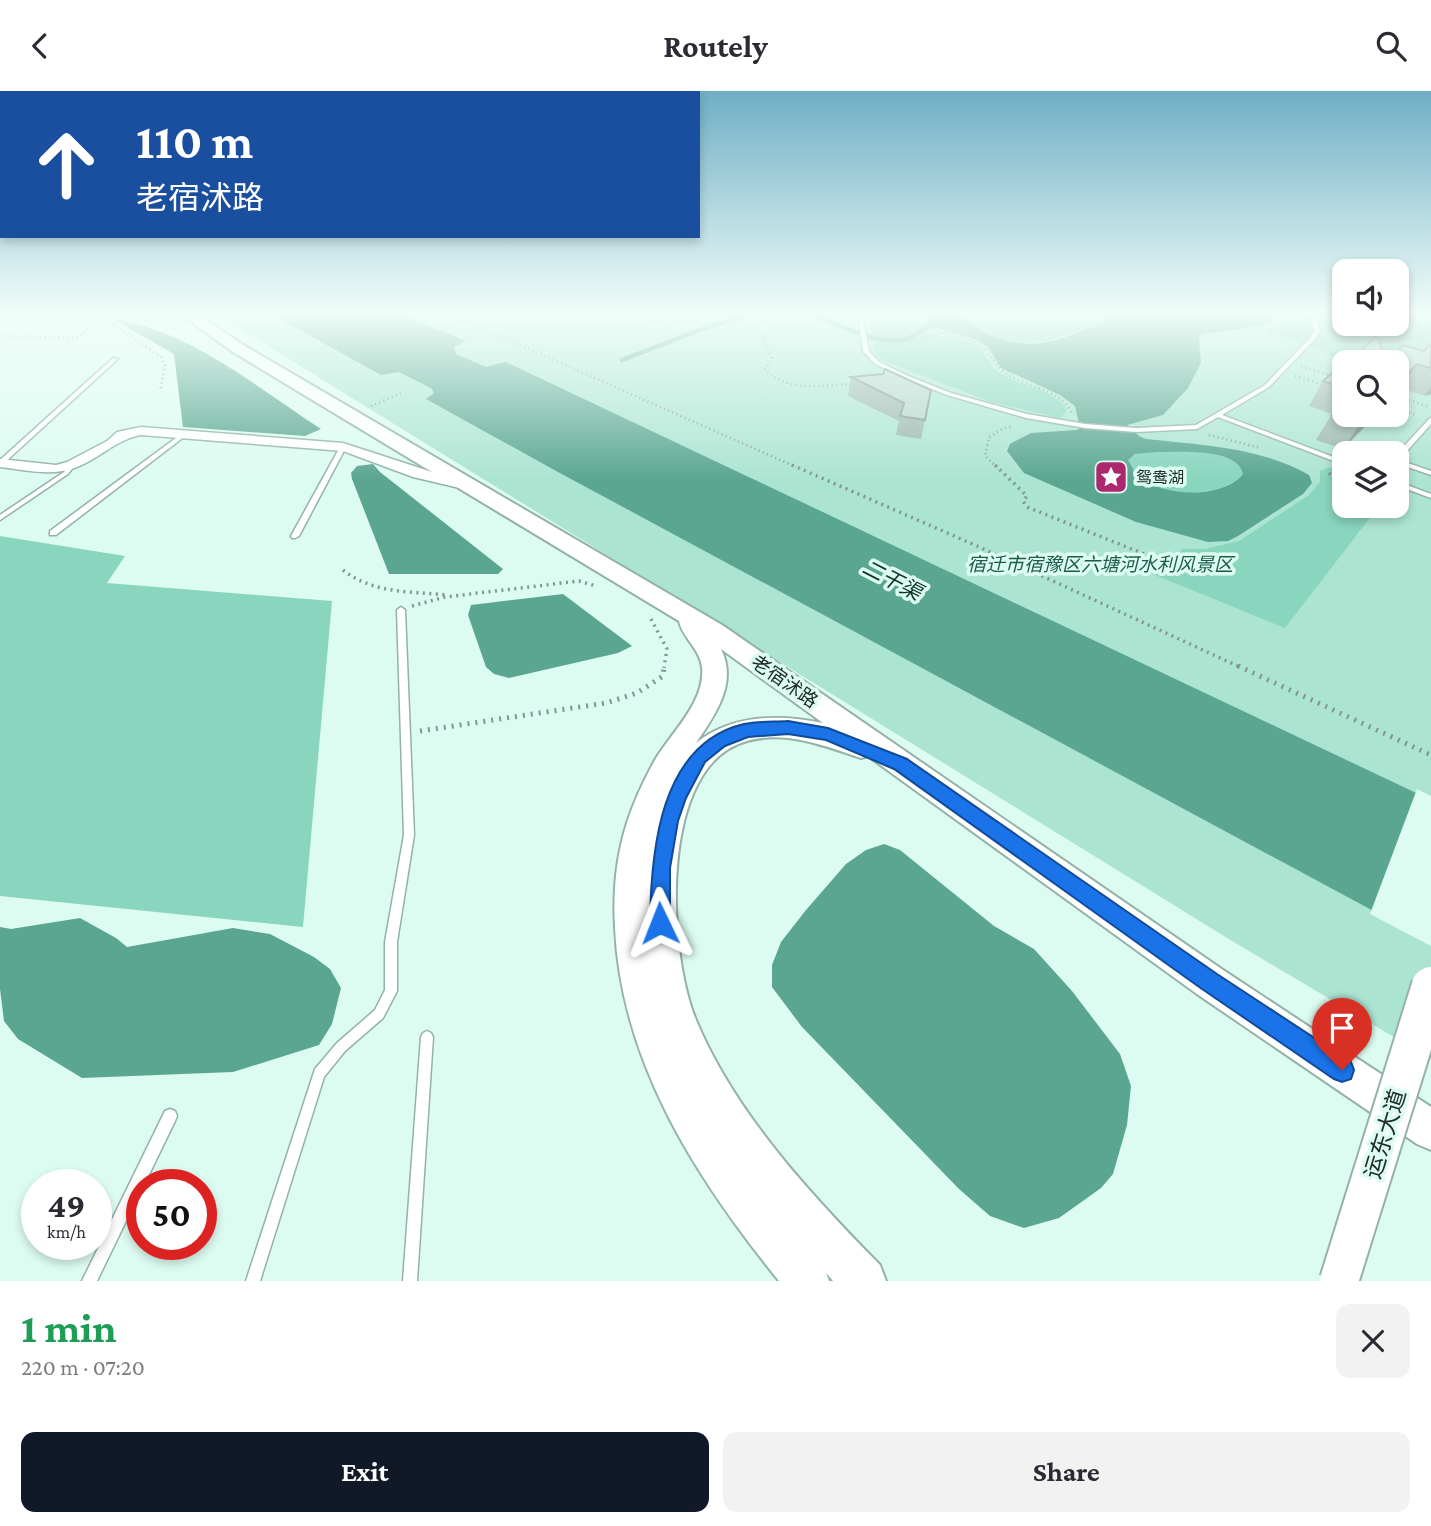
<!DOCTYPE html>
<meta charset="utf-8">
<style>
:root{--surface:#fff;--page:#f2f2f3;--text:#2b2b33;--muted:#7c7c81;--accent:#111827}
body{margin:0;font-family:"Crimson Pro","Noto Sans SC",serif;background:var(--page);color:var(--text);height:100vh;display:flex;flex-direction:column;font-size:26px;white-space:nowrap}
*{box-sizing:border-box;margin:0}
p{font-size:23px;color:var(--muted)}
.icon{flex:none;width:38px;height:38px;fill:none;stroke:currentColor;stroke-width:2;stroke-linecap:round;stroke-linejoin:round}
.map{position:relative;height:1190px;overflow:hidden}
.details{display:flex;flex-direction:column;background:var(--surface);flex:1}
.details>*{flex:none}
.hud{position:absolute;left:0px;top:0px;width:700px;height:147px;box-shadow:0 4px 10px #0003;background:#1a4fa0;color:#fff;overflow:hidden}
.tools{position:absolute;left:1332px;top:168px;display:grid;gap:14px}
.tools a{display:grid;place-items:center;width:77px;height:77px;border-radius:14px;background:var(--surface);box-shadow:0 4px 10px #0003;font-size:35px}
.speed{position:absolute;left:21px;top:1078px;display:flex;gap:14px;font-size:35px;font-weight:700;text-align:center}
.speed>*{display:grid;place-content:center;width:91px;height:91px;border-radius:50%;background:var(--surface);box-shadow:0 4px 10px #0003;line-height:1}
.speed small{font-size:18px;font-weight:400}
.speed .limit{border:10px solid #d22;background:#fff;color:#111}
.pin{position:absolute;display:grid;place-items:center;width:60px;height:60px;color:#fff;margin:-72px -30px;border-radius:50% 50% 50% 0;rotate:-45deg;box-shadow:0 0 7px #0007}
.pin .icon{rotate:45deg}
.me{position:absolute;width:77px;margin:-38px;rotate:358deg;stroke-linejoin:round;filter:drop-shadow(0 0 5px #0008)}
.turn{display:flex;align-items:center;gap:24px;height:147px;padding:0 21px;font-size:32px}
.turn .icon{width:91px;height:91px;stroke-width:2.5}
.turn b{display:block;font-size:49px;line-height:60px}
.round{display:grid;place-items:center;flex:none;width:74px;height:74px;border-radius:14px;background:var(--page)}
.summary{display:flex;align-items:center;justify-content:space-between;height:119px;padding:0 21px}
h1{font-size:42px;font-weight:700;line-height:52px;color:#1e9e55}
.button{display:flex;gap:14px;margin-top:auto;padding:14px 21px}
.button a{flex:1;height:80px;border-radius:14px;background:var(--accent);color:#fff;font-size:28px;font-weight:700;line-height:80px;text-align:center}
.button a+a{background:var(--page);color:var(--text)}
header{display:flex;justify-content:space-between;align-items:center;height:91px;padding:0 21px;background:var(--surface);font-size:32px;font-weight:700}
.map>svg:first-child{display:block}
.green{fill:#ace4d2;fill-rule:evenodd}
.forest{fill:#89d5be}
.water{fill:#5ba691;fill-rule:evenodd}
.pier{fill:#ddfcf1}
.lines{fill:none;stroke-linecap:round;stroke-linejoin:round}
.stream{stroke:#5ba691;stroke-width:4.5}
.service-casing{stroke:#94b2a8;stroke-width:3}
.minor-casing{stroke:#94b2a8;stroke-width:3}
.secondary-casing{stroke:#94b2a8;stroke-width:4}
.path-far2{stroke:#81968f;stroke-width:2.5;stroke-dasharray:1 3.5;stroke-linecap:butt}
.path-far1{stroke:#81968f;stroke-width:3.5;stroke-dasharray:2 4.5;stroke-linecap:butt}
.path{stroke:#81968f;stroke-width:5;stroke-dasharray:2 6;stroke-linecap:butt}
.service{fill:#fff;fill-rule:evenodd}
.minor{fill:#fff;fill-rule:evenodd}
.secondary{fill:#fff;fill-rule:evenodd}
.secondary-bridge-casing{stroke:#94b2a8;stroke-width:42;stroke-linecap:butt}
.secondary-bridge{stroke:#fff;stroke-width:38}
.wall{fill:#9cb6ae}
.shaded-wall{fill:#7f948d}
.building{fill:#b5d4ca;stroke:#7f948d;stroke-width:2}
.route{fill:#1a73e8;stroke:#114b97;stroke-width:2}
.labels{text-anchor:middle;stroke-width:7;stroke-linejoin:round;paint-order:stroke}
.far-poi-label{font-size:16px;fill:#202c28;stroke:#ddfcf1;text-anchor:start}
.park-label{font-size:19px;font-style:italic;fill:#1f5b4c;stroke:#ddfcf1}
.street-label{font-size:19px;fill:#202c28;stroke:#ddfcf1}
.water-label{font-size:21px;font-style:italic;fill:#0e3329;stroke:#ddfcf1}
.near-street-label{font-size:23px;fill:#202c28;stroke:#ddfcf1}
</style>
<header><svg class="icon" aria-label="back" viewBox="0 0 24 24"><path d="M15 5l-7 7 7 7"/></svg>Routely<svg class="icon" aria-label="search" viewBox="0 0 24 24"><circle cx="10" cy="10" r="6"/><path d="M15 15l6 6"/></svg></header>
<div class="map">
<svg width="1431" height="1190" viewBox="0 0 1431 1190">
<rect width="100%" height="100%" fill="#ddfcf1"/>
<!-- green -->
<path class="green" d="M216 223H1344V233H1396L1397 223H1431V968L1232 850ZM1344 271H1396V324H1344ZM1344 362H1396V415H1344Z"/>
<!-- forest -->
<g class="forest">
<path d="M867 223H916C924 251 955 243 977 254 985 261 988 273 997 280 1016 295 1057 297 1067 320L1060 327 991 311 882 269 875 262 870 228Z"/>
<path d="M960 223H1102L1105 228C1096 235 1085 238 1075 241 1035 256 991 258 960 223Z"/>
<polygon points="1280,223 1344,223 1344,233 1396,233 1397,223 1431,223 1431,284 1396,271 1344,273 1323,260 1270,242 1267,237 1278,235 1283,229"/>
<path d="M1158 361C1179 361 1237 356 1243 382 1223 408 1165 406 1141 387 1135 383 1132 375 1128 369L1135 363Z"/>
<polygon points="1331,376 1344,376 1344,415 1379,415 1285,537 1155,484 1183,458 1205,458 1239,450 1309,404 1320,391 1320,380"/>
<polygon points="0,445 125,465 107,492 332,510 303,836 0,805"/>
</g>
<!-- water -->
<g class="water">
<polygon points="271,223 401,223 466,250 454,256 456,263 486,276 506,271 1431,709 1431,851 558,381 426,308 434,302 431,297 399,281 381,284"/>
<path d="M926 223H960C980 245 1017 258 1047 251 1065 248 1083 239 1100 232L1105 228 1102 223H1275L1273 231 1266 234 1201 243 1199 249 1201 272 1188 297 1163 324 1127 334 1139 345 1146 348C1200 354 1261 356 1309 384L1312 392 1303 403 1238 445 1228 450 1208 451 1136 431 1024 382 1007 360 1010 353 1031 342 1077 339 1080 337 1075 315 1060 304 1001 277 988 256 975 248 930 235ZM1158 361C1179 361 1238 356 1243 383 1223 408 1165 406 1141 387 1135 383 1132 375 1128 369L1135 363Z"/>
<path d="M113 228C189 239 258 297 321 338L305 345 183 336 174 263Z"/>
<polygon points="373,373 380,381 503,478 498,483 389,483 352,388 351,382 357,375"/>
<polygon points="563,503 632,555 618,562 509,587 494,583 486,576 468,524 471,514"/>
<polygon points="884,753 900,759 994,835 1034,858 1072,900 1120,963 1131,995 1127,1034 1113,1083 1101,1097 1059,1127 1024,1137 990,1125 959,1098 802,936 772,896 772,874 781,851 806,819 846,773 866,759"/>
<polygon points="80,827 116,847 127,856 233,837 270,843 314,866 330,878 341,897 332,933 319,954 233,981 82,987 18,948 4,930 0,898 0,836 11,838"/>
</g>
<!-- pier -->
<polygon class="pier" points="1417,698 1431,705 1431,855 1370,823"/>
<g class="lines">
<!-- stream -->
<g class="stream">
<path d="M813 223C841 235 874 254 905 248 915 246 921 238 930 235"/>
<polyline points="622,269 702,238 751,223"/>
</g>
<defs>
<g id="service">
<polygon points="858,223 862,223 869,260 879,271 908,285 951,302 1027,323 1085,333 1136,337 1196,334 1265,294 1310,247 1314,240 1311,223 1315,223 1320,240 1314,249 1269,296 1222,324 1344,370 1344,374 1218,326 1197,338 1136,341 1085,337 1026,327 947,304 904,287 875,273 863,260"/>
<polygon points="113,267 118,268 3,373 0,374 0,369"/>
<polygon points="1431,327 1431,333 1399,369 1431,380 1431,384 1396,372 1396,364 1429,328"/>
<polygon points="184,341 189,342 56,444 50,444 50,440"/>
<polygon points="343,354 346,356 299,445 295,447 292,447 291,445 340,356"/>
<polygon points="72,372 75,374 68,383 0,429 0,424 64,381 70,373"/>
<polygon points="1396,390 1431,403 1431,407 1396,394"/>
<polygon points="401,516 405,519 414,744 397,851 397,900 383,927 345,960 324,986 260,1190 246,1190 315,978 337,952 375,919 385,899 385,851 404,744 397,519"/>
<polygon points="427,940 431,942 433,946 417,1190 403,1190 421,946 423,942"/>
<polygon points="170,1018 175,1020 177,1025 175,1030 144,1094 142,1094 142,1097 97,1190 82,1190 165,1020"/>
</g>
<path id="minor" d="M141 336 343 352 475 395 468 399 413 386 343 360 141 344C117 348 100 367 77 376 53 386 25 379 0 376V368L56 374 67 371 107 350 117 341Z"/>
<path id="secondary" d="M180 223H196L245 255 722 534 1223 879 1431 1016V1059L1417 1053 1197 903 868 665 861 667C824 655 787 639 747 650 657 674 668 862 696 929 734 1021 811 1104 880 1174L886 1190H833L826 1182 829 1190H779C696 1087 621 971 615 836 613 801 616 766 627 732 634 710 644 689 655 669 671 642 706 610 702 576 700 558 682 546 679 530L233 261ZM721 558 823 632C779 623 733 623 696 652 715 624 738 592 721 558Z"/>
</defs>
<!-- service casing -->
<use href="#service" class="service-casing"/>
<!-- minor casing -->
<use href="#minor" class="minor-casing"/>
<!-- secondary casing -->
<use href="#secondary" class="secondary-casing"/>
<!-- path-far2 -->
<g class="path-far2">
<polyline points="78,223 149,230 181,239"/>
<polyline points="450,223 796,376"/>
<polyline points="632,223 664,234 721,223"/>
<path d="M921 223C935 251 954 239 977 252 990 259 994 275 1007 283 1029 298 1059 297 1072 322"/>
<path d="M768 225 757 234 772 267 765 279C788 302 824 294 853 293"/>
<polyline points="105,228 161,266 165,274 160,300"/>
<polyline points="1355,233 1360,254"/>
<path d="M1387 233 1390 239C1403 245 1415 249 1429 243L1422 236 1396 231"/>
<polyline points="0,245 75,247 106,229"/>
<polyline points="27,245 63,223"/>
<polyline points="1327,250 1379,253 1424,246"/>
<polyline points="881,257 977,234"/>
<polyline points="1301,275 1344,289"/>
<polyline points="1295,285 1327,295"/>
<polyline points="1396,305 1430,316"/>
<polyline points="371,315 404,301"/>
<polyline points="1396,318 1417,324"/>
<polyline points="1209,344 1261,357"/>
<polyline points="997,376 985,365 989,346 1004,337 1013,336"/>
</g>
<!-- path-far1 -->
<g class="path-far1">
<polyline points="792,374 977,455 1242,577"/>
<polyline points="995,374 1027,405 1023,410 1027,416 1144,463"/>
<polyline points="1329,382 1342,398"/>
<path d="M343 479C373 503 410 500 446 504"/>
<polyline points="412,515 445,506 579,490 596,495"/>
<polyline points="651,528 667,558 664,577"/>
</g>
<!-- path -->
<g class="path">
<polyline points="1238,575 1431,664"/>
<polyline points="420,640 606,612 637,602 663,585 664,575"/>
</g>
<!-- service -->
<use href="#service" class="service"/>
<!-- minor -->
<use href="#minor" class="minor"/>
<!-- secondary -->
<use href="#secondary" class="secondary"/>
<defs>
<polyline id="secondary-bridge" points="1339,1190 1431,895"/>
</defs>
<!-- secondary-bridge casing -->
<use href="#secondary-bridge" class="secondary-bridge-casing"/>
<!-- secondary-bridge -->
<use href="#secondary-bridge" class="secondary-bridge"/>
</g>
<!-- wall -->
<g class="wall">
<polygon points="1329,223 1344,223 1344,233 1361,233 1362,234 1355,246 1334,243"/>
<polygon points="1431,255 1431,303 1425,305 1401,297 1396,302 1396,271 1424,260"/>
<polygon points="1344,276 1344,324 1376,324 1343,358 1316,349 1332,323 1309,315 1323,290"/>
<polygon points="851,286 931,299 921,348 896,344 899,330 848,305"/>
<polygon points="1344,408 1344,415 1367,415 1359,426 1337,418"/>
</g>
<!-- shaded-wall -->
<g class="shaded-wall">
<polygon points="1417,273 1401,297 1396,302 1396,294"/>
<polygon points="1431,295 1431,303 1425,305"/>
<polygon points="1368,324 1376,324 1343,358 1360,333"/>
</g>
<!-- building -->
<g class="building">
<polygon points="1338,223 1344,223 1344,231 1341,231"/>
<polygon points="1377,244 1387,271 1349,271"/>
<polygon points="1403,254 1424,260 1429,254 1431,255 1431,277 1417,273 1396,294 1396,271 1387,271"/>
<polygon points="1344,276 1344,297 1323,290 1338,277 1342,278"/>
<polygon points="885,278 931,299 925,329 900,325 904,312 851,286 883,283"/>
<polygon points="1344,311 1344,324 1368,324 1360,333 1332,324"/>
</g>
<!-- sky -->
<linearGradient id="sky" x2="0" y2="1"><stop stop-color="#6faec5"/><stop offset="0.57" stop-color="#f0fef9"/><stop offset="1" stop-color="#f0fef9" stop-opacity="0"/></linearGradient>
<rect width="1431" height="389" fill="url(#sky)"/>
<!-- route -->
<path class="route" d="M788 630 828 637 907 668 1217 883 1351 971 1354 979 1351 988 1342 991 1334 988 1202 898 894 678 826 649 788 643 748 646 725 655 705 671 686 707 678 730 670 777V832L667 839 660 842 653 839 650 832C651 761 659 653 744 633 758 630 774 631 788 630Z"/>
<!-- icons -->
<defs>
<symbol id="sight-square" viewBox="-11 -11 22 22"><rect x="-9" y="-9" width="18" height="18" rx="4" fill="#ac276e" stroke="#ddfcf1"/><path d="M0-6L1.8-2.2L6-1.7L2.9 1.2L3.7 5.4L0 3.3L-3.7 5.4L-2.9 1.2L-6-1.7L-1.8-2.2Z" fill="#fff"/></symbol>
</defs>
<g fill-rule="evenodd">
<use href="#sight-square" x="1092" y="367" width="38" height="38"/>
</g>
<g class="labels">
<!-- far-poi labels -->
<g class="far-poi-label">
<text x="1136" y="392">鸳鸯湖</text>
</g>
<!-- park labels -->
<g class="park-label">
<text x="1100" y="480">宿迁市宿豫区六塘河水利风景区</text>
</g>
<!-- street labels -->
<g class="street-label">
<text transform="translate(785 590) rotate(35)" y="7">老宿沭路</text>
</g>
<!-- water labels -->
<g class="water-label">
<text transform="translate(892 489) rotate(27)" y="7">二干渠</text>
</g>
<!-- near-street labels -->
<g class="near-street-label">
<text transform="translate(1385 1043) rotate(-73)" y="8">运东大道</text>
</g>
</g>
</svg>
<div class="tools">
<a><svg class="icon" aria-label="sound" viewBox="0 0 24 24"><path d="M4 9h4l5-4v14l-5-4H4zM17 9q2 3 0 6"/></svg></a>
<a><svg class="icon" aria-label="search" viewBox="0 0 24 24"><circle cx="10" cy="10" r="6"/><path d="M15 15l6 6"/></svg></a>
<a><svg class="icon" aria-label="layers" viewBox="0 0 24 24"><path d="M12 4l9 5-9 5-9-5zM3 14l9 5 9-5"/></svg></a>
</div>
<div class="speed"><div>49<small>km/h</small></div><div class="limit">50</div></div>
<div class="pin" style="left:1342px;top:979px;background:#d93025"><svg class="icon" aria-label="arrive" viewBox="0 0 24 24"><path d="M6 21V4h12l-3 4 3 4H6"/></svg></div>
<svg class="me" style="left:660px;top:832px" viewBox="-20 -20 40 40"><path d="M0-17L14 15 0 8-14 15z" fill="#1a73e8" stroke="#fff" stroke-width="4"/></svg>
<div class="hud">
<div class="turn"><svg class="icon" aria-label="ahead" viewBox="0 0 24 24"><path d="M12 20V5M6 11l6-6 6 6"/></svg><div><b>110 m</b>老宿沭路</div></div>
</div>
</div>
<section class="details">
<div class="summary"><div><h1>1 min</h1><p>220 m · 07:20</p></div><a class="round"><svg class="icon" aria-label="close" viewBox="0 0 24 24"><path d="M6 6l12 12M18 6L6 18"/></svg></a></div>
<div class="button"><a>Exit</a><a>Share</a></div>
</section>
